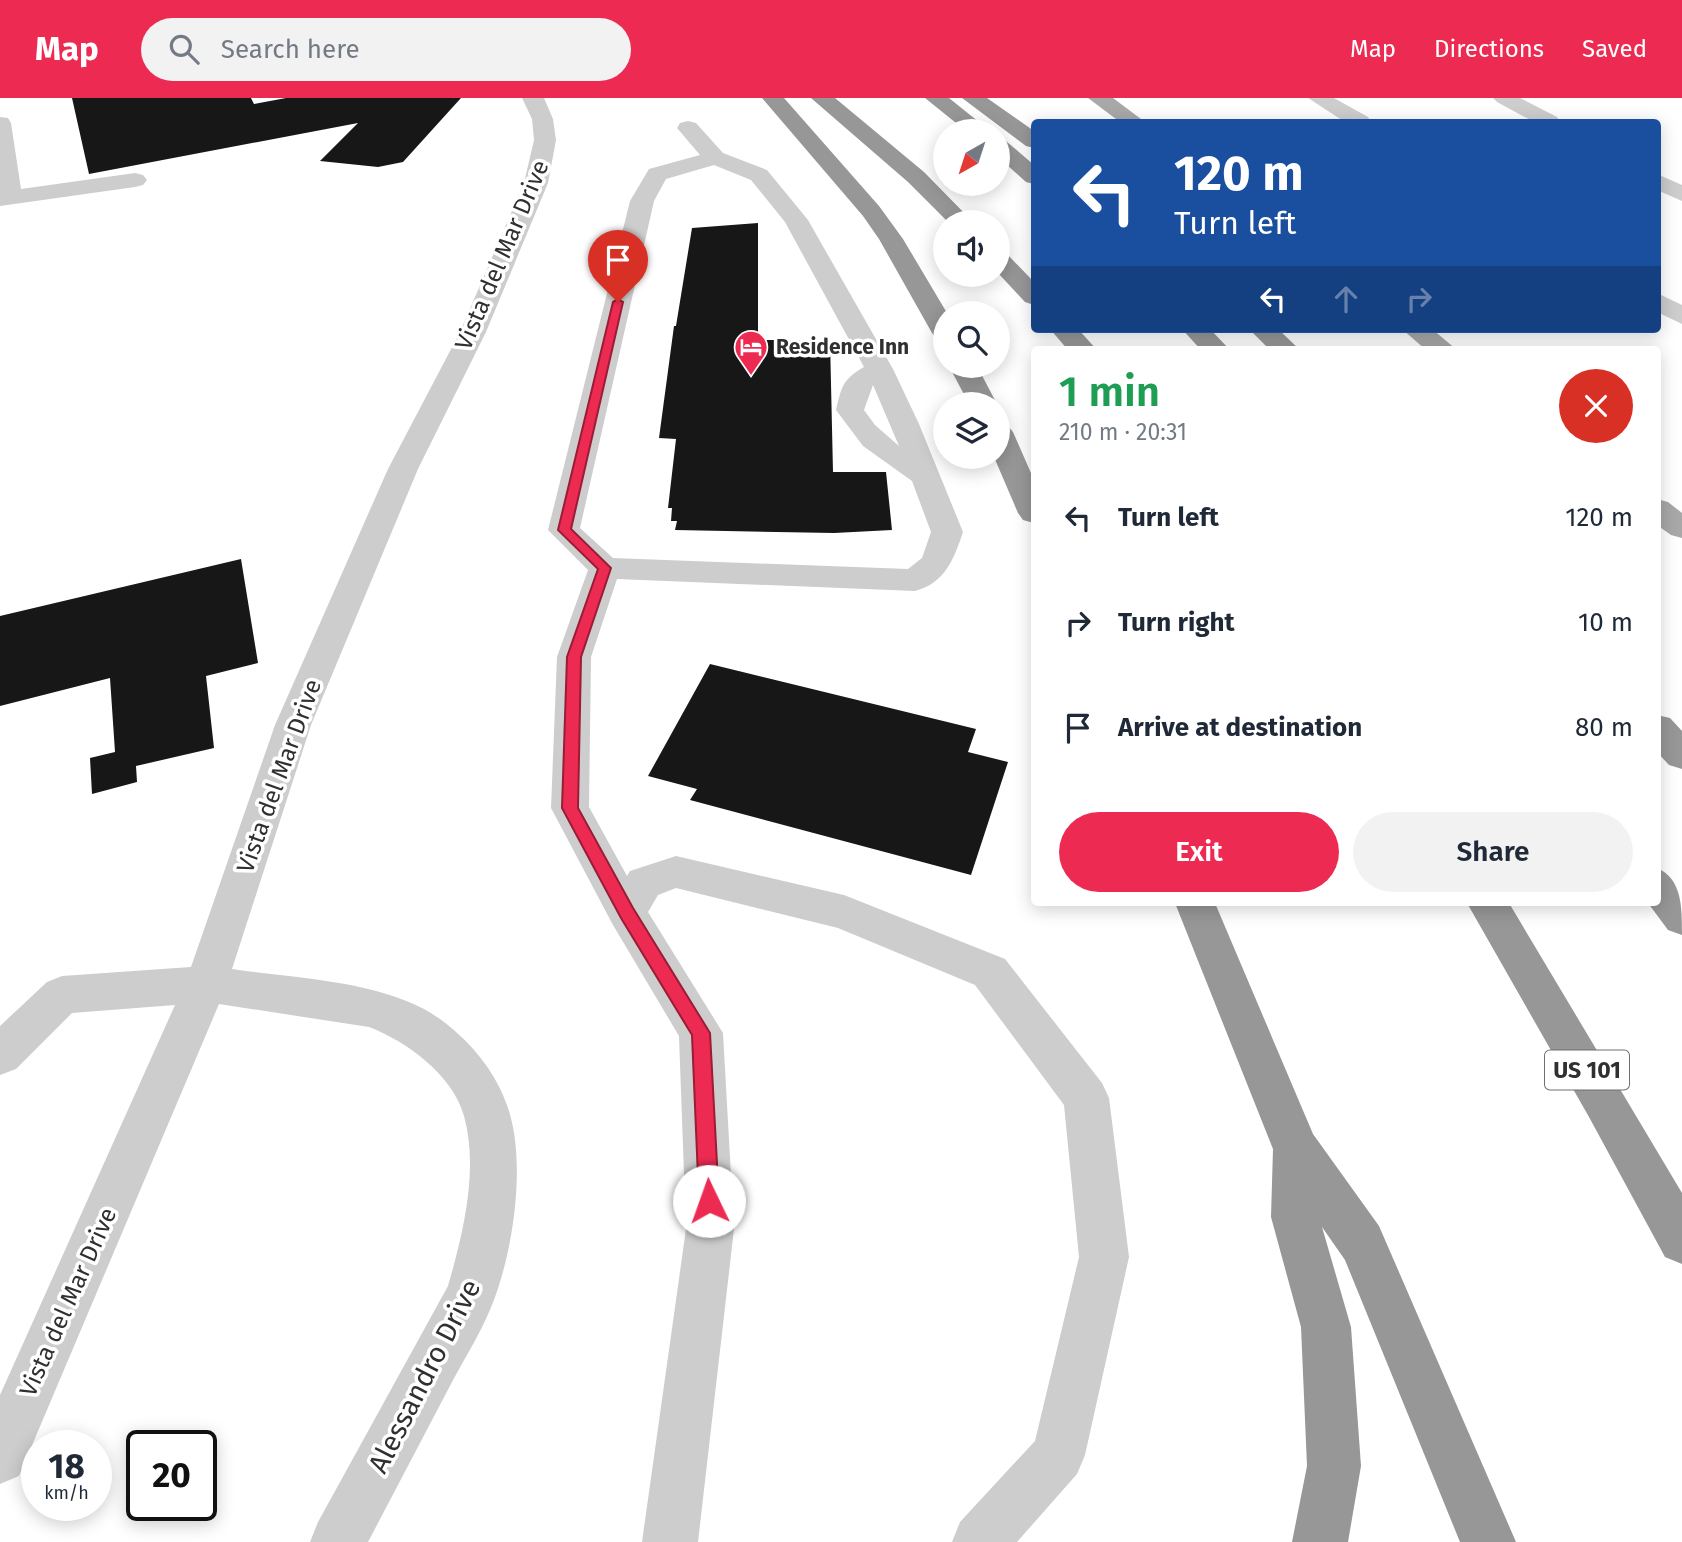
<!DOCTYPE html>
<meta charset="utf-8">
<style>
:root{--surface:#fff;--page:#f2f2f3;--text:#1f2937;--muted:#747a83;--accent:#ed2b52}
body{margin:0;font-family:"Fira Sans",sans-serif;background:var(--page);color:var(--text);height:100vh;display:flex;flex-direction:column;font-size:26px;white-space:nowrap}
*{box-sizing:border-box;margin:0}
p{font-size:23px;color:var(--muted)}
.icon{flex:none;width:38px;height:38px;fill:none;stroke:currentColor;stroke-width:2;stroke-linecap:round;stroke-linejoin:round}
.map{position:relative;flex:1;overflow:hidden}
.sheet{position:absolute;left:1031px;top:248px;width:630px;height:560px;display:flex;flex-direction:column;background:var(--surface);border-radius:7px;box-shadow:0 4px 18px #0003}
.sheet>*{flex:none}
.banner{position:absolute;left:1031px;top:21px;width:630px;height:214px;border-radius:7px;box-shadow:0 4px 18px #0003;background:#1a4fa0;color:#fff;overflow:hidden}
.needle{width:46px;rotate:219deg}
.fabs{position:absolute;left:933px;top:21px;display:grid;gap:14px}
.fabs a{display:grid;place-items:center;width:77px;height:77px;border-radius:50%;background:var(--surface);box-shadow:0 4px 18px #0003;font-size:35px}
.speed{position:absolute;left:21px;top:1332px;display:flex;gap:14px;font-size:35px;font-weight:700;text-align:center}
.speed>*{display:grid;place-content:center;width:91px;height:91px;border-radius:50%;background:var(--surface);box-shadow:0 4px 18px #0003;line-height:1}
.speed small{font-size:18px;font-weight:400}
.speed .limit{border:4px solid #111;border-radius:10px;background:#fff;color:#111}
.pin{position:absolute;display:grid;place-items:center;width:60px;height:60px;color:#fff;margin:-72px -30px;border-radius:50% 50% 50% 0;rotate:-45deg;box-shadow:0 0 7px #0007}
.pin .icon{rotate:45deg}
.me{position:absolute;width:77px;margin:-38px;rotate:357deg;stroke-linejoin:round;filter:drop-shadow(0 0 5px #0008)}
.turn{display:flex;align-items:center;gap:24px;height:147px;padding:0 28px;font-size:32px}
.turn .icon{width:91px;height:91px;stroke-width:2.5}
.turn b{display:block;font-size:49px;line-height:60px}
.lanes{display:flex;align-items:center;height:66px;padding:0 28px;background:#0003;justify-content:center;gap:35px;direction:ltr}
.lanes .off{opacity:.35}
.round{display:grid;place-items:center;flex:none;width:74px;height:74px;border-radius:37px;background:var(--page)}
.summary{display:flex;align-items:center;justify-content:space-between;height:119px;padding:0 28px}
h1{font-size:42px;font-weight:600;line-height:52px;color:#1e9e55}
.button{display:flex;gap:14px;margin-top:auto;padding:14px 28px}
.button a{flex:1;height:80px;border-radius:42px;background:var(--accent);color:#fff;font-size:28px;font-weight:600;line-height:80px;text-align:center}
.button a+a{background:var(--page);color:var(--text)}
ul{padding:0;list-style:none}
li{display:flex;align-items:center;gap:21px;height:105px;padding:0 28px}
li div{flex:1}
li b{display:block;font-size:26px}
li em{font-style:normal}
header{display:flex;align-items:center;gap:42px;box-sizing:border-box;height:98px;padding:0 35px;background:var(--accent);color:#fff}
header strong{font-size:33px}
nav{display:flex;gap:38px;margin-inline-start:auto;font-size:24px}
.search{width:490px;height:63px;background:var(--page);display:flex;align-items:center;gap:18px;box-sizing:border-box;padding:0 24px;border-radius:38px;color:var(--muted);font-size:26px}
.map>svg:first-child{display:block}
.building{fill:#171717}
.lines{fill:none;stroke-linecap:round;stroke-linejoin:round}
.minor{fill:#cdcdcd;fill-rule:evenodd}
.major{fill:#a8a8a8;fill-rule:evenodd}
.highway{fill:#979797;fill-rule:evenodd}
.route{fill:#ed2b52;stroke:#9a1c35;stroke-width:2}
.labels{text-anchor:middle;stroke-width:7;stroke-linejoin:round;paint-order:stroke}
.far-poi-label{font-size:21px;font-weight:bold;fill:#303030;stroke:#fff;text-anchor:start}
.shield{fill:#fff;stroke:#6e6e6e;stroke-width:2}
.shield-label{font-size:23px;font-weight:bold;fill:#303030}
.street-label{font-size:24px;fill:#303030;stroke:#fff}
.near-street-label{font-size:28px;fill:#303030;stroke:#fff}
</style>
<header>
<strong>Map</strong>
<div class="search"><svg class="icon" aria-label="search" viewBox="0 0 24 24"><circle cx="10" cy="10" r="6"/><path d="M15 15l6 6"/></svg>Search here</div>
<nav><a>Map</a><a>Directions</a><a>Saved</a></nav>
</header>
<div class="map">
<svg width="1682" height="1444" viewBox="0 0 1682 1444">
<rect width="100%" height="100%" fill="#fff"/>
<!-- building -->
<g class="building">
<polygon points="72,0 251,0 254,6 286,0 461,0 403,64 378,69 320,63 358,25 89,76"/>
<polygon points="758,125 758,242 830,242 833,374 886,374 892,432 834,435 675,432 677,423 671,423 672,410 668,410 676,341 659,340 674,228 676,228 692,130"/>
<polygon points="241,461 258,565 206,578 214,650 136,668 137,684 92,696 90,660 115,654 110,580 0,608 0,518"/>
<polygon points="710,566 976,631 968,654 1008,664 971,777 690,702 697,691 648,678"/>
</g>
<g class="lines">
<!-- minor -->
<g class="minor">
<path d="M522 0H544L553 21 556 42 548 85 486 234 418 371 311 627 232 871C293 880 369 882 424 911 460 931 495 969 508 1010 526 1063 514 1147 495 1199 485 1228 467 1256 452 1284 424 1337 396 1391 368 1444H310L318 1424 448 1188C463 1136 479 1072 464 1018 453 977 406 943 369 929L219 906 19 1378 0 1386V1297L175 907 72 915 16 971 0 977V928L47 884 62 878 191 869 275 627 388 371 460 234 524 85 534 42 532 21Z"/>
<polygon points="1308,0 1334,0 1368,19 1371,24 1345,24"/>
<polygon points="1493,0 1520,0 1557,19 1560,24 1534,24 1497,4"/>
<polygon points="0,19 8,20 11,25 21,91 135,75 143,77 147,82 143,87 135,89 0,108"/>
<path d="M688 23 696 25 723 55 767 72 808 122 893 271 919 326 963 434C954 461 945 485 915 493L617 481 591 559 589 709 627 778 630 773 676 758 844 797 1005 861 1102 985 1109 1000 1129 1159 1085 1357 1077 1376 1017 1444H952L960 1424 1035 1343 1079 1159 1064 1007 975 887 838 830 676 790 658 797 648 814 723 935 734 1131 698 1444H642L686 1131 679 938 613 827 551 710 557 559 588 472 548 432 630 103 649 71 700 57 677 30 680 25ZM714 67 751 82 785 124 864 269C842 282 842 288 836 312L863 348 912 383 931 434 922 460 908 471 613 460 580 430 654 103 666 81ZM873 287 899 348 875 327 864 312Z"/>
<polygon points="1657,76 1682,87 1682,103 1657,92"/>
<polygon points="1657,195 1682,207 1682,226 1657,214"/>
</g>
<!-- major -->
<g class="major">
<polygon points="1088,0 1113,0 1145,24 1120,24"/>
<polygon points="1402,231 1432,231 1457,252 1426,252"/>
<polygon points="1657,401 1668,404 1682,415 1682,440 1671,437 1657,427"/>
</g>
<!-- highway -->
<g class="highway">
<polygon points="762,0 784,0 879,108 903,141 947,215 945,243 936,241 932,235 879,141 863,118"/>
<polygon points="811,0 835,0 924,74 973,124 948,124 908,84"/>
<polygon points="925,0 949,0 990,33 966,33"/>
<polygon points="962,0 987,0 1034,33 1034,50 1026,48"/>
<polygon points="998,41 1006,43 1034,67 1034,86 1026,84 998,59"/>
<polygon points="998,154 1007,156 1034,184 1034,207 1025,204 998,175"/>
<polygon points="1050,231 1078,231 1097,252 1068,252"/>
<polygon points="1182,231 1210,231 1230,252 1201,252"/>
<polygon points="1249,231 1278,231 1300,252 1270,252"/>
<polygon points="949,268 977,268 997,306 969,306"/>
<polygon points="998,325 1008,328 1013,334 1034,382 1034,425 1023,422 1018,415 994,359 998,359"/>
<polygon points="1657,617 1670,620 1682,633 1682,671 1669,667 1657,654"/>
<path d="M1657 770C1682 781 1682 808 1682 837L1668 832 1648 805H1657Z"/>
<polygon points="1175,805 1215,805 1313,1036 1379,1128 1516,1444 1460,1444 1345,1162 1322,1129 1351,1229 1361,1368 1348,1444 1292,1444 1307,1368 1301,1229 1271,1119 1273,1051"/>
<polygon points="1467,805 1509,805 1682,1095 1682,1166 1665,1159 1589,1019"/>
</g>
</g>
<!-- route -->
<polygon class="route" points="618,201 623,204 571,431 611,470 581,559 578,710 633,810 710,935 719,1103 716,1110 709,1112 702,1110 699,1103 692,937 621,820 562,710 567,559 598,471 558,432 613,204"/>
<!-- icons -->
<defs>
<symbol id="hotel-pin" viewBox="-11 -11 22 30"><path d="M0 17L-7.5 6A9.5 9.5 0 1 1 7.5 6Z" fill="#ed2b52" stroke="#fff"/><path d="M-6-4.5h1.5V1H6V5H4.5V3h-9V5H-6ZM-4 0a1.8 1.8 0 1 1 3.6 0ZM.5 0V-2.5h3Q6-2.5 6 0Z" fill="#fff"/></symbol>
</defs>
<g fill-rule="evenodd">
<use href="#hotel-pin" x="732" y="230" width="38" height="52"/>
</g>
<g class="labels">
<!-- far-poi labels -->
<g class="far-poi-label">
<text x="776" y="256">Residence Inn</text>
</g>
<!-- shield labels -->
<rect class="shield" x="1545" y="952.5" width="84" height="39" rx="5"/>
<g class="shield-label">
<text x="1587" y="980">US 101</text>
</g>
<!-- street labels -->
<g class="street-label">
<text transform="translate(502 157) rotate(-67)" y="8">Vista del Mar Drive</text>
<text transform="translate(279 678) rotate(-70)" y="8">Vista del Mar Drive</text>
<text transform="translate(68 1204) rotate(-66)" y="8">Vista del Mar Drive</text>
</g>
<!-- near-street labels -->
<g class="near-street-label">
<text transform="translate(424 1278) rotate(-63)" y="10">Alessandro Drive</text>
</g>
</g>
</svg>
<div class="fabs">
<a><svg class="needle" viewBox="-14 -14 28 28"><path d="M0-13l5 13h-10z" fill="#e53935"/><path d="M0 13l5-13h-10z" fill="#747a83"/></svg></a>
<a><svg class="icon" aria-label="sound" viewBox="0 0 24 24"><path d="M4 9h4l5-4v14l-5-4H4zM17 9q2 3 0 6"/></svg></a>
<a><svg class="icon" aria-label="search" viewBox="0 0 24 24"><circle cx="10" cy="10" r="6"/><path d="M15 15l6 6"/></svg></a>
<a><svg class="icon" aria-label="layers" viewBox="0 0 24 24"><path d="M12 4l9 5-9 5-9-5zM3 14l9 5 9-5"/></svg></a>
</div>
<div class="speed"><div>18<small>km/h</small></div><div class="limit">20</div></div>
<div class="pin" style="left:618px;top:204px;background:#d93025"><svg class="icon" aria-label="arrive" viewBox="0 0 24 24"><path d="M6 21V4h12l-3 4 3 4H6"/></svg></div>
<svg class="me" style="left:709px;top:1103px" viewBox="-20 -20 40 40"><circle r="19" fill="#fff"/><path d="M0-13L10 11 0 6-10 11z" fill="#ed2b52"/></svg>
<div class="banner">
<div class="turn"><svg class="icon" aria-label="left" viewBox="0 0 24 24"><path d="M17 20v-9H6M10 6l-5 5 5 5"/></svg><div><b>120 m</b>Turn left</div></div>
<div class="lanes"><svg class="icon" aria-label="left" viewBox="0 0 24 24"><path d="M17 20v-9H6M10 6l-5 5 5 5"/></svg><svg class="icon off" aria-label="ahead" viewBox="0 0 24 24"><path d="M12 20V5M6 11l6-6 6 6"/></svg><svg class="icon off" aria-label="right" viewBox="0 0 24 24"><path d="M7 20v-9h11M14 6l5 5-5 5"/></svg></div>
</div>
<section class="sheet">
<div class="summary"><div><h1>1 min</h1><p>210 m · 20:31</p></div><a class="round" style="background:#d93025;color:#fff"><svg class="icon" aria-label="close" viewBox="0 0 24 24"><path d="M6 6l12 12M18 6L6 18"/></svg></a></div>
<ul>
<li><svg class="icon" aria-label="left" viewBox="0 0 24 24"><path d="M17 20v-9H6M10 6l-5 5 5 5"/></svg><div><b>Turn left</b></div><em>120 m</em></li>
<li><svg class="icon" aria-label="right" viewBox="0 0 24 24"><path d="M7 20v-9h11M14 6l5 5-5 5"/></svg><div><b>Turn right</b></div><em>10 m</em></li>
<li><svg class="icon" aria-label="arrive" viewBox="0 0 24 24"><path d="M6 21V4h12l-3 4 3 4H6"/></svg><div><b>Arrive at destination</b></div><em>80 m</em></li>
</ul>
<div class="button"><a>Exit</a><a>Share</a></div>
</section>
</div>
